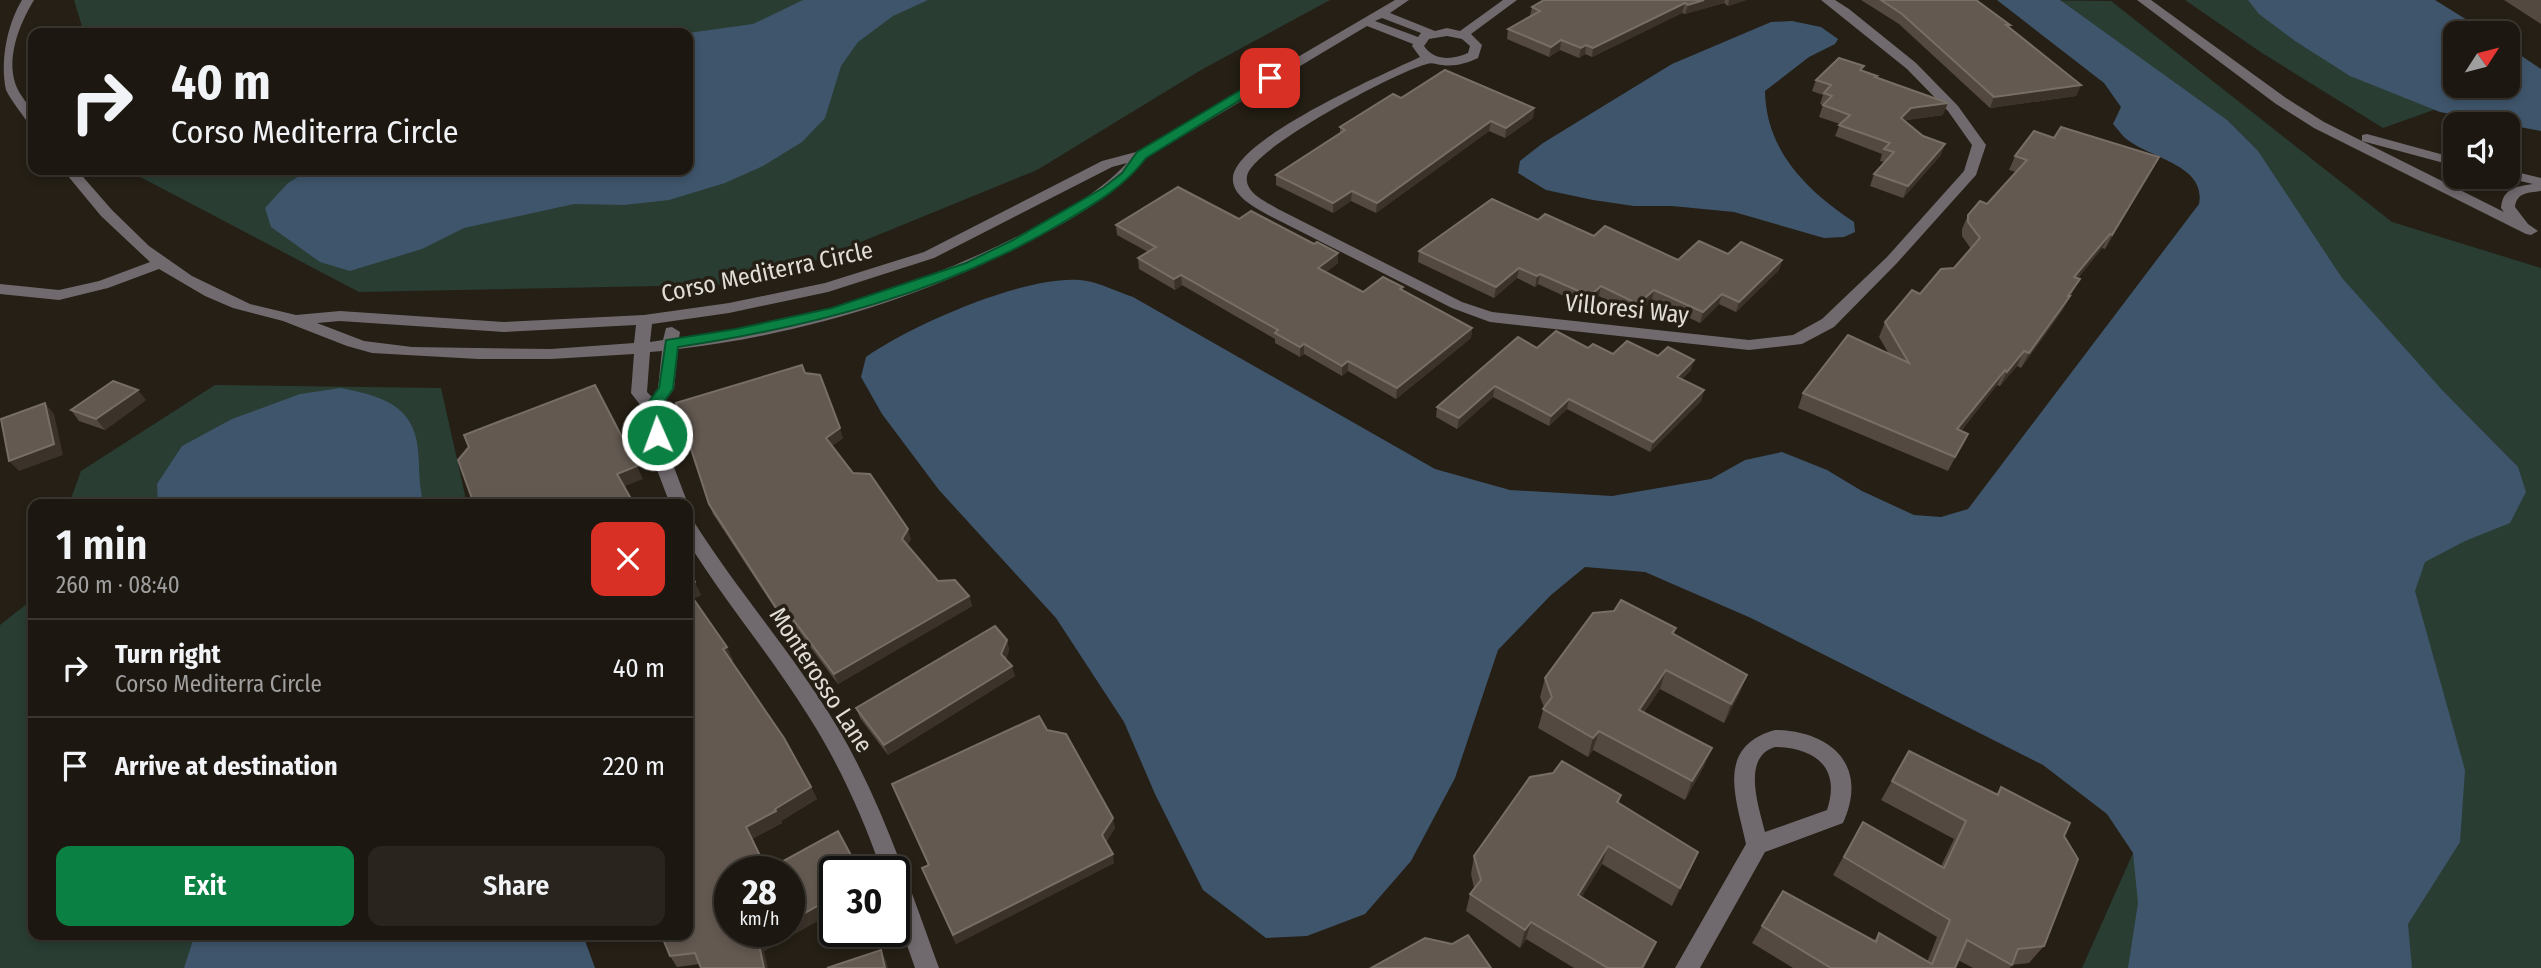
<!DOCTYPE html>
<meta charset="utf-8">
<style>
:root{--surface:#1c1710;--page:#29241e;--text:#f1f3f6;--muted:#a09f9f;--line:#3a3630;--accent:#0b8043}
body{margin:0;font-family:"Fira Sans Condensed",sans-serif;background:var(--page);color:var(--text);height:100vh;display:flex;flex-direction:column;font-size:26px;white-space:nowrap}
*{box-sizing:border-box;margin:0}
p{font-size:23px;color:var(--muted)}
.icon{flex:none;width:38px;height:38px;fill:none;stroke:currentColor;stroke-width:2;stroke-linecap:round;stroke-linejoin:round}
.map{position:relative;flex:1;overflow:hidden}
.drawer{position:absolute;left:28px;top:499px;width:665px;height:441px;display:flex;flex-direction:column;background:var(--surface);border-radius:14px;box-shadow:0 4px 10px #0003,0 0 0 2px var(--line)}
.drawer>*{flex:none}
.guide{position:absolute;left:28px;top:28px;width:665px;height:147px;border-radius:14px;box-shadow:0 4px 10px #0003,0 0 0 2px var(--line);background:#1c1710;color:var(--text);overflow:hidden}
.needle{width:46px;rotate:54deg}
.tools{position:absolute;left:2443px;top:21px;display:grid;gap:14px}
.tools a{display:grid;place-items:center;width:77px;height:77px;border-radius:14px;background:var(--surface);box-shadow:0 4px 10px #0003,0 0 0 2px var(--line);font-size:35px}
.speed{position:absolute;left:714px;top:856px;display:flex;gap:14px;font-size:35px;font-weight:700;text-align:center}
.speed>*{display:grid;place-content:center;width:91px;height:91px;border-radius:50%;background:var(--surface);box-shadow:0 4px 10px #0003,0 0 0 2px var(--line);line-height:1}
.speed small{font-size:18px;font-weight:400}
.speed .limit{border:4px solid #111;border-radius:10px;background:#fff;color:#111}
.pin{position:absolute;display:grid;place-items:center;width:60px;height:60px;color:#fff;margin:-30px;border-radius:14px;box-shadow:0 4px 10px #0006}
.me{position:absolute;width:77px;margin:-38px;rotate:358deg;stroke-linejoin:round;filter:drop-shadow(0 0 5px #0008)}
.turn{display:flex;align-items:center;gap:24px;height:147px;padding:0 28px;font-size:32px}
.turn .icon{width:91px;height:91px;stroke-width:2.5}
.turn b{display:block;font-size:49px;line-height:60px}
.round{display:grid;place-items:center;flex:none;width:74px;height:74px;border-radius:14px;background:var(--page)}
.headline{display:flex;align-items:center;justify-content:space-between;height:119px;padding:0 28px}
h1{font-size:42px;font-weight:600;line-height:52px}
.cta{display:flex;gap:14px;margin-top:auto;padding:14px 28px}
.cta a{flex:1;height:80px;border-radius:14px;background:var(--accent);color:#fff;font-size:28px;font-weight:600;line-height:80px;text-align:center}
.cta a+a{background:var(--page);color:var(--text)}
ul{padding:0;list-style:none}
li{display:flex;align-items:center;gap:21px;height:98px;padding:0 28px;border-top:2px solid var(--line)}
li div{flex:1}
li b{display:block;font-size:26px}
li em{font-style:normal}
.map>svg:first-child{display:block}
.green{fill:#293d33}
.water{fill:#3f556b}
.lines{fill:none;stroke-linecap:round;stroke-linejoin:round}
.minor{fill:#706a6e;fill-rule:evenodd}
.wall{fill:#544941}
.shaded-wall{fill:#3b3229}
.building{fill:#635951;stroke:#776e66;stroke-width:2}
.route{fill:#0b8043;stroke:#07532c;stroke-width:2}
.labels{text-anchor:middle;stroke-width:7;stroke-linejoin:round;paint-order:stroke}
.street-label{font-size:24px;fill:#e2ded7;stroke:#251f15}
</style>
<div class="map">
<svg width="2541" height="968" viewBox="0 0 2541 968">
<rect width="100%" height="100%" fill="#251f15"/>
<!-- green -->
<g class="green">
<polygon points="74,0 1330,0 1201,70 1037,170 758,284 359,292 127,170 688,170 688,33 84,33"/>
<polygon points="2026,0 2111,1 2392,222 2541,268 2541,968 2082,968 2133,853 2235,335 2202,150"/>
<polygon points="2185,0 2315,0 2467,98 2383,128 2262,53"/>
<polygon points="215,385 441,388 467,504 69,504 81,471"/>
<polygon points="33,599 33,934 561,935 568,968 0,968 0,625"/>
</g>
<!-- water -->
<g class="water">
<polygon points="803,0 928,0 893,16 858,42 841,66 825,118 802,142 763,166 725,183 669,200 624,205 574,204 464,228 422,249 350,271 320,262 271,227 265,208 288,183 309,170 688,170 688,33 753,24"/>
<path d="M1997 0H2060L2227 120 2258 151 2342 278 2443 391 2518 467 2526 492 2510 523 2465 541 2425 562 2415 591 2465 770 2460 842 2408 924 2412 968H2128L2138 903 2133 853 2107 814 2043 765 1751 618 1645 572 1585 567 1551 595 1498 650 1455 778 1411 861 1365 914 1307 936 1266 938 1203 890 1155 794 1124 722 1056 618 939 490 882 414 861 377 866 357C911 325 1033 271 1087 281 1102 284 1118 292 1133 297L1435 469 1510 490 1612 496 1711 479 1745 460 1782 452 1827 470 1862 491 1914 515 1941 517 1968 509 2199 204C2207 164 2147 158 2124 137 2120 133 2117 128 2113 124L2121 107 2104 83Z"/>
<polygon points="2248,0 2435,0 2488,33 2455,33 2455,86 2508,86 2508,47 2541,69 2541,131 2440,112 2350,76 2295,41 2259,14"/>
<path d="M1792 21 1821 27 1838 39 1835 44 1809 57 1765 91C1766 151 1807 191 1854 222L1855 232 1844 237 1824 238 1734 212 1672 206H1634L1593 200 1546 190 1518 173 1520 161 1543 143 1672 64 1771 22Z"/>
<path d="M341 388C380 396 414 404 418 450 420 468 418 486 424 504H158L157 484 182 446 232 419 300 394Z"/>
<polygon points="195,934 583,935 595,968 184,968"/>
</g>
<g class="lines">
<!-- minor -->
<g class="minor">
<path d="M22 0H34C19 25 4 61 18 90 25 103 34 108 33 124L28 123C21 112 12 102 6 90 0 61 7 25 22 0Z"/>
<path d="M1395 0H1409L1390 13 1435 31 1447 28 1460 31 1503 0H1517L1471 34 1482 45 1478 58C1467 63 1455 67 1442 65 1437 65 1432 62 1427 64 1396 72 1252 148 1247 176 1244 193 1267 202 1278 209L1462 302 1492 312 1749 340 1793 335 1822 319 1887 257 1964 171 1972 145 1948 111 1907 69 1821 0H1835L1849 9 1916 63 1958 106 1986 145 1976 175 1897 263 1834 327 1802 344 1749 350 1490 322 1452 308 1268 215C1255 207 1231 196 1233 177 1237 138 1384 74 1420 57L1412 46 1413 44 1367 26 1146 158C1114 197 1069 221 1025 244 917 299 799 335 678 349L674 389 660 409 672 462 688 504H670L654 462 644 410 631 393 634 354 551 359H478L372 353 347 346 283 321 233 308 205 296 159 269 108 288 59 300 0 294V284L59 290 99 281 150 262 101 216 63 170H77L112 210 149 246 192 276 250 304 296 315 340 311 504 322 644 315 729 303 825 283 924 252 1102 161 1136 152ZM1382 18 1421 33 1418 37 1375 21ZM1447 36 1462 39 1470 46 1468 53C1453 60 1434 61 1424 46L1429 39ZM1127 163C1097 195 1057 216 1018 236 912 289 797 325 679 338L680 332 672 327 666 328 663 340 650 342 652 324 729 313 828 292 934 258 1112 167ZM340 321 504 332 636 325 634 343 551 349 412 347 364 341 317 323ZM662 351 658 388 652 397 647 392 650 352Z"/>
<path d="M2137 0H2151L2286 98 2324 122 2504 212 2501 208C2503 188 2515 187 2533 184L2503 177H2508V170L2541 178V191C2528 193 2517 192 2515 207L2528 224 2538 231 2531 235 2526 234 2314 128 2276 104Z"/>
<polygon points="2367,134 2455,158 2455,166 2362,141 2362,135"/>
<path d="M688 520 694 522C739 593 795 656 838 728 882 803 909 886 939 968H915L894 908V872H882C863 817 840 766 809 717 772 657 725 602 688 542Z"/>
<path d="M1775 730C1832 731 1869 766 1843 823L1765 852 1700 968H1675L1746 844C1736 798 1715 747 1775 730ZM1775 747C1816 748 1841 768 1827 810L1765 832C1759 808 1741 757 1775 747Z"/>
</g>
</g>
<!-- wall -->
<g class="wall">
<polygon points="1544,0 1746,0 1728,6 1724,3 1685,14 1682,13 1592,57 1585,54 1579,58 1560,50 1549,57 1507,39 1508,29 1530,16 1532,7"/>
<polygon points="1861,0 1976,0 2010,25 2009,28 2081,85 2076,96 1990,108 1899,24"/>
<polygon points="2504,0 2541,0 2541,24"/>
<polygon points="1862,70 1877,76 1877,78 1943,115 1907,120 1905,121 1923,136 1945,144 1940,156 1903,198 1870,186 1874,174 1885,162 1880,161 1882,154 1835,136 1840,124 1819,117 1823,105 1820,104 1823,95 1812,91 1816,80"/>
<polygon points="1401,98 1534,108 1533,118 1505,138 1489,131 1376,213 1351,201 1333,213 1276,185 1276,175 1340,133 1340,127"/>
<polygon points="2015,156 2151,171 2105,249 2102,248 2078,278 2080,279 2062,311 2021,368 2017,366 2000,386 1997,385 1961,431 1968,434 1948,471 1798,408 1803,393 1889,354 1879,337 1885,322 1920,294 1954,268 1971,249 1962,236 1962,229 1968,215 1987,204 2016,172 2009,170"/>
<polygon points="1239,219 1338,263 1326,272 1363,292 1403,287 1402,291 1472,328 1471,338 1396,399 1348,371 1342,376 1304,354 1300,357 1275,343 1275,339 1182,285 1175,290 1139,269 1138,258 1148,252 1117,235 1116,225"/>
<polygon points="1538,220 1678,260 1728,254 1782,260 1779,270 1736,312 1719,304 1700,323 1652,300 1636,315 1599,296 1588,307 1538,284 1535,287 1517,278 1494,298 1418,262 1419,251"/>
<polygon points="1537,348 1588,348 1613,354 1658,356 1691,370 1682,379 1704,390 1701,401 1650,452 1567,409 1549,426 1493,397 1457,429 1436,417 1437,407"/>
<polygon points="805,373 843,438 832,446 853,473 911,539 907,545 938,581 969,596 972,606 838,684 793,624 787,627 713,514 709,504"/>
<polygon points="146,400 105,430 79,421 71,410"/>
<polygon points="688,570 701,595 693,599 733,660 731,661 811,787 817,799 781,821 782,823 752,839 767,869 835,872 835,911 764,951 700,964 677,967 670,956"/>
<polygon points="1676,628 1674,634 1747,675 1739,694 1724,723 1660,689 1644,712 1704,766 1685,800 1593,750 1588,757 1538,728 1544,707 1540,697 1545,678"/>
<polygon points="1007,640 1009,650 1006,659 1015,676 888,755 860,718 856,708"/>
<polygon points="1047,730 1115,828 1106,842 1114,863 956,944 922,868 928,865 892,784"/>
<polygon points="1909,751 1996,794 2001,787 2064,836 2044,946 2029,963 2012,965 2010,968 1973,968 1958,960 1955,968 1793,968 1752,943 1762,926 1874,941 1879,933 1927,962 1937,937 1833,875 1863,822 1941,866 1954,839 1881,800"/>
<polygon points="1621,795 1619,803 1698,852 1672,906 1602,864 1581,897 1656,942 1644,968 1574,968 1526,939 1520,948 1466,911 1470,894 1474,888 1471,874 1474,856"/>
</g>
<!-- shaded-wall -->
<g class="shaded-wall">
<polygon points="1704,0 1725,0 1724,3 1685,14 1688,5"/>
<polygon points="1729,0 1746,0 1728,6"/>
<polygon points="1685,3 1682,13 1592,57 1593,48"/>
<polygon points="1561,40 1560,50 1549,57 1551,47"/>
<polygon points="1586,45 1585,54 1579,58 1581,48"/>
<polygon points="2081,85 2076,96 1990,108 1994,97"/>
<polygon points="1948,103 1943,115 1907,120 1897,130 1901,118 1911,108"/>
<polygon points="1534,108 1533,118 1505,138 1506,128"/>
<polygon points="1491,121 1489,131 1376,213 1377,203"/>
<polygon points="1945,144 1940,156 1903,198 1908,186"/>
<polygon points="2159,157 2151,171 2105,249 2112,235"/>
<polygon points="1352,191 1351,201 1333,213 1333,203"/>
<polygon points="2110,234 2102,248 2067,291 2074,277"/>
<polygon points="1338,253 1338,263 1318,278 1318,268"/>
<polygon points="1782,260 1779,270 1736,312 1739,302"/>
<polygon points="1519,268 1517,278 1494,298 1496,287"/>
<polygon points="1540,274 1538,284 1535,287 1537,276"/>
<polygon points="1181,275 1182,285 1175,290 1174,279"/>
<polygon points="2080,279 2062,311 2021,368 2029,353"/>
<polygon points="1601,286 1599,296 1588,307 1590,296"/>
<polygon points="1654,290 1652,300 1636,315 1638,304"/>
<polygon points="1722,294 1719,304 1700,323 1703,312"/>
<polygon points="1472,328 1471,338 1396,399 1397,388"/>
<polygon points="1304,344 1304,354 1300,357 1300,347"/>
<polygon points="2024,351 2017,366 2000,386 2007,372"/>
<polygon points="1694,360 1691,370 1674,387 1677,377"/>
<polygon points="1348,361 1348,371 1342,376 1342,366"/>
<polygon points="2005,370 1997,385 1950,444 1957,429"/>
<polygon points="1495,386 1493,397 1457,429 1459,418"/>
<polygon points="138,390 146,400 105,430 96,419"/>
<polygon points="1704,390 1701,401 1650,452 1653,442"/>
<polygon points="1569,399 1567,409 1549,426 1551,416"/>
<polygon points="45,403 54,414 63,455 19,471 9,461"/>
<polygon points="840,428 843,438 829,448 826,438"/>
<polygon points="637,466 643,479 623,487 617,474"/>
<polygon points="908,529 911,539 905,549 902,539"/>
<polygon points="695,582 701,595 691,600 688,593 688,586"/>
<polygon points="969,596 972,606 838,684 834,674"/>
<polygon points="789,614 793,624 787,627 782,617"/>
<polygon points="1007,640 1009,650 1004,664 1001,654"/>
<polygon points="727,647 733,660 729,662 723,649"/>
<polygon points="1012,666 1015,676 888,755 884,745"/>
<polygon points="1666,670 1660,689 1633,729 1639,710"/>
<polygon points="1747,675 1739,694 1724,723 1731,704"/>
<polygon points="1599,731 1593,750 1588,757 1593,738"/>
<polygon points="1712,748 1704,766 1685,800 1692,781"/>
<polygon points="811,787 817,799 781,821 782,823 752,839 746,827"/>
<polygon points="1113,818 1115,828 1104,845 1102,835"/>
<polygon points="1608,846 1602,864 1572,913 1578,895"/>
<polygon points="1698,852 1690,870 1672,906 1680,888"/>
<polygon points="1113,854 1114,863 956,944 953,935"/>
<polygon points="835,896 835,911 764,951 768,968 764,968 758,940 773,931 789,931 789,922"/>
<polygon points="1531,922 1526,939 1520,948 1525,930"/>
<polygon points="1656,942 1644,968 1642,968"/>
<polygon points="881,950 886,961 888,968 885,968"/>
</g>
<!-- building -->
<g class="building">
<polygon points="1544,0 1704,0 1688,5 1685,3 1593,48 1586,45 1581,48 1561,40 1551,47 1508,29 1540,11 1532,7"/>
<polygon points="1881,0 1976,0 2010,25 2006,25 2081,85 1994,97 1902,14"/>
<polygon points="1839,58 1864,66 1860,70 1877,76 1875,77 1948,103 1911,108 1901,118 1923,136 1945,144 1908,186 1874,174 1894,152 1884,149 1890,143 1839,125 1850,115 1823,105 1832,96 1824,93 1831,85 1816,80"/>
<polygon points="1445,70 1534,108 1506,128 1491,121 1377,203 1352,191 1333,203 1276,175 1345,130 1340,127 1393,94 1401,98"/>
<polygon points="2061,127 2159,157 2112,235 2110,234 2074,277 2080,279 2068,296 2070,296 2029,353 2024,351 2007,372 2005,370 1957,429 1968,434 1955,457 1803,393 1848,335 1909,363 1885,322 1912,290 1920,294 1941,269 1954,268 1980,238 1968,222 1968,215 1980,201 1987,204 2027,160 2015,156 2034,131 2054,138"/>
<polygon points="1178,187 1239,219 1251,211 1314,244 1317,242 1338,253 1318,268 1363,292 1383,277 1403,287 1400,289 1472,328 1397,388 1348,361 1342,366 1304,344 1300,347 1275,333 1278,330 1181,275 1174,279 1138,258 1156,247 1116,225"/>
<polygon points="1492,199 1538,220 1545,214 1594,236 1605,226 1678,260 1699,241 1728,254 1741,242 1782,260 1739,302 1722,294 1703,312 1654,290 1638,304 1601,286 1590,296 1540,274 1537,276 1519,268 1496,287 1419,251"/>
<polygon points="1556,331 1588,348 1593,344 1613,354 1627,341 1658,356 1668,347 1694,360 1677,377 1704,390 1653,442 1569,399 1551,416 1495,386 1459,418 1437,407 1518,337 1537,348"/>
<polygon points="802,365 805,373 820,375 840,428 826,438 853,473 870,474 908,529 902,539 938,581 955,580 969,596 834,674 789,614 782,617 709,504 676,403"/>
<polygon points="113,381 138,390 96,419 71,410"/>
<polygon points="595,385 637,466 617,474 634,504 474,504 458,460 469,447 464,435"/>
<polygon points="45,403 54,444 9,461 1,419"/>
<polygon points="688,570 695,582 688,586"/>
<polygon points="688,591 727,647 723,649 784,738 811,787 775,809 776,811 746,827 767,870 838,831 860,872 835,872 835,896 789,922 789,872 730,872 730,931 773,931 758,940 764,968 701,968 695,953 670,956 661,934 688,934"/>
<polygon points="1621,600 1676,628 1672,633 1747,675 1731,704 1666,670 1639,710 1712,748 1692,781 1599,731 1593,738 1543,709 1552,697 1545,678 1593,613 1614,611"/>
<polygon points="995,626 1007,640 1001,654 1012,666 884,745 856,708"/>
<polygon points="1039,716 1047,730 1066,734 1113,818 1102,835 1113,854 953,935 922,868 929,865 892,784"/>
<polygon points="1909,751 1998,795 2001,787 2070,823 2064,836 2078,859 2044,946 2018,949 2012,965 1967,940 1955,968 1831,968 1762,926 1783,891 1876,942 1879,933 1932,964 1950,920 1844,857 1863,822 1944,868 1966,821 1892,781"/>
<polygon points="1562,761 1621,795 1617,802 1698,852 1680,888 1608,846 1578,895 1656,942 1642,968 1608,968 1531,922 1525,930 1470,894 1481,880 1474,856 1530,777 1553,773"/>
<polygon points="1468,935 1491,968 1371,968 1425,938 1452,944"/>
<polygon points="881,950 885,968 827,968"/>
</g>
<!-- route -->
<path class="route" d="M1266 75 1276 78 1146 158C1123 188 1094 204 1062 223 945 292 812 327 678 347L673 389 660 408 665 435 657 440 650 435 644 408 659 388 666 340 736 329 832 308 966 263 1013 240 1103 188 1122 173 1137 152Z"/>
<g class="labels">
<!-- street labels -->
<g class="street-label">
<text transform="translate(767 272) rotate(-12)" y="8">Corso Mediterra Circle</text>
<text transform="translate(1627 309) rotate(6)" y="8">Villoresi Way</text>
<text transform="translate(821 680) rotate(57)" y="8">Monterosso Lane</text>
</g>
</g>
</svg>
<div class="tools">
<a><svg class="needle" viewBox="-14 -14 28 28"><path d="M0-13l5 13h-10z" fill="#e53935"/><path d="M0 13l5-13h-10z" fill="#a09f9f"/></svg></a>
<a><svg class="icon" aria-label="sound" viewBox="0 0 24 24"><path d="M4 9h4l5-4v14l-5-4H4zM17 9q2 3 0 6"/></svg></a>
</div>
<div class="speed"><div>28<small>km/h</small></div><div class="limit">30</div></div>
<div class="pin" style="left:1270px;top:78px;background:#d93025"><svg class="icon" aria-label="arrive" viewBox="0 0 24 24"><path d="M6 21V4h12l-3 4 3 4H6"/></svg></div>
<svg class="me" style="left:657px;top:435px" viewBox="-20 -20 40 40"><circle r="17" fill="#0b8043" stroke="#fff" stroke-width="3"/><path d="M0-11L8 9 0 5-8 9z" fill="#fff"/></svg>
<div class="guide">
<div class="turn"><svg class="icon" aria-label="right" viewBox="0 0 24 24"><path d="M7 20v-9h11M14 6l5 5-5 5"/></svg><div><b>40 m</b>Corso Mediterra Circle</div></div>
</div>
<section class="drawer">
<div class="headline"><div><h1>1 min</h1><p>260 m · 08:40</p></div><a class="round" style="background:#d93025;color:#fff"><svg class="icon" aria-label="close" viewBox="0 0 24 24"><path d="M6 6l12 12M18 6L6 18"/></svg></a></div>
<ul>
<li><svg class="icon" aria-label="right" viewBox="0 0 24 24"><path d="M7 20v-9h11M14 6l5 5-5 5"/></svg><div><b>Turn right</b><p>Corso Mediterra Circle</p></div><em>40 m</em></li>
<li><svg class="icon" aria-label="arrive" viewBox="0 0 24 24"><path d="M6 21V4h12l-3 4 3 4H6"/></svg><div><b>Arrive at destination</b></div><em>220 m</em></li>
</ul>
<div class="cta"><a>Exit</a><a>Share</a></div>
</section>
</div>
